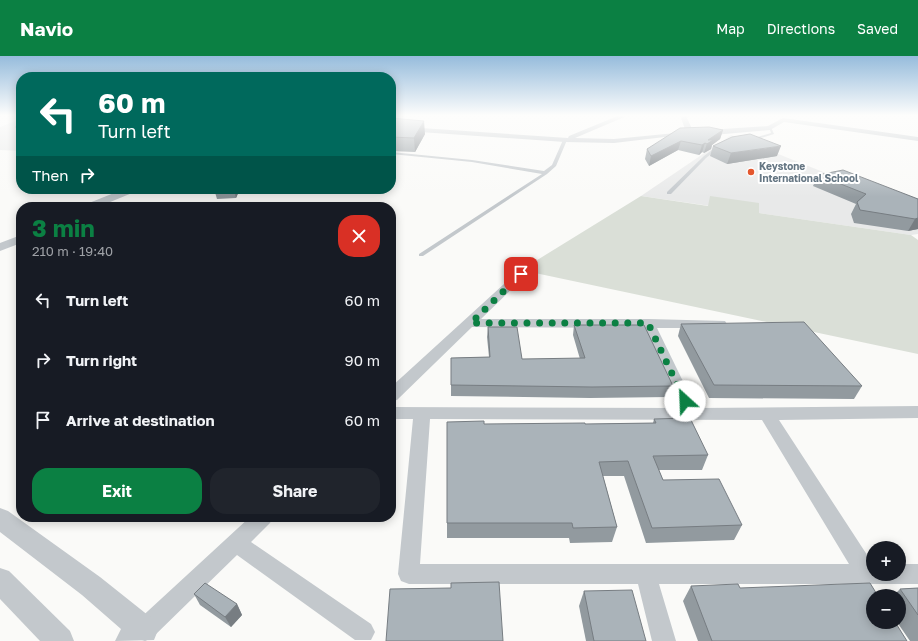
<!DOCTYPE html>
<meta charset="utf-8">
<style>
:root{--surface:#171b24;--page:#20242c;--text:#f1f3f6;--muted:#9ea1a6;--accent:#0b8043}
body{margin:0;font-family:"Golos Text",sans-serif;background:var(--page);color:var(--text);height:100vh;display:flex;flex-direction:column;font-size:15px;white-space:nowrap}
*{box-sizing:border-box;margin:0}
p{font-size:13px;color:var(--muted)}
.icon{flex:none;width:22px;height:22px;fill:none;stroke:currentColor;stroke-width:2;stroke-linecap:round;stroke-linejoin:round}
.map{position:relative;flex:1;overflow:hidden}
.panel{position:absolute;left:16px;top:146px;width:380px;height:320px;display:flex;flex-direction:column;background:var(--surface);border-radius:16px;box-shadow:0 2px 10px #0003}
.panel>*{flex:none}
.guide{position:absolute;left:16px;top:16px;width:380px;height:122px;border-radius:16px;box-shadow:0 2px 10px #0003;background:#00695c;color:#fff;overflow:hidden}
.buttons{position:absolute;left:866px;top:485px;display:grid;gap:8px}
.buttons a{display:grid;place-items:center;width:40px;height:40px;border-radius:50%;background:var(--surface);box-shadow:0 2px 10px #0003;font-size:20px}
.pin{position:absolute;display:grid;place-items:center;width:34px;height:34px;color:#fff;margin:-17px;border-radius:8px;box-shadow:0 2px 6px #0006}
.me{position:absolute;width:44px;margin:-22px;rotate:335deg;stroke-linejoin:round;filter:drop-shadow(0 0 3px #0008)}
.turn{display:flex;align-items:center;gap:14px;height:84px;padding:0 16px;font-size:18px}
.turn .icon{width:52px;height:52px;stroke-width:2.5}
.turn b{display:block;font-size:28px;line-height:34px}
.then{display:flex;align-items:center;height:38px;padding:0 16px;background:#0003;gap:8px;font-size:15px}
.round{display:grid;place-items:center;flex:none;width:42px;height:42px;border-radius:16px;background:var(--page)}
.overview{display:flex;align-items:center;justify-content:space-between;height:68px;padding:0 16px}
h1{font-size:24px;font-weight:700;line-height:30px;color:var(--accent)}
.button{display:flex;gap:8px;margin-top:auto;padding:8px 16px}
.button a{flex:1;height:46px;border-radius:16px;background:var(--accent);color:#fff;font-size:16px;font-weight:700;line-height:46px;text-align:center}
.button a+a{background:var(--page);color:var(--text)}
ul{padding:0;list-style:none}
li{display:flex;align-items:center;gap:12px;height:60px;padding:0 16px}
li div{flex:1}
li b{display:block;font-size:15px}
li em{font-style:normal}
header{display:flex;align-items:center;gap:24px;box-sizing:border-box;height:56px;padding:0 20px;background:var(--accent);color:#fff}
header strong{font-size:19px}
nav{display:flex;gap:22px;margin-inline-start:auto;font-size:14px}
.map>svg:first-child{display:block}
.built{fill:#e8e9e9}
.green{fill:#dadfd7}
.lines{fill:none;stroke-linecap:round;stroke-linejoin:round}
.service{fill:#c3c8cc;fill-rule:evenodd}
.minor{fill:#c3c8cc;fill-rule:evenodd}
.tertiary{fill:#c3c8cc;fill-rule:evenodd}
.wall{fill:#929a9f}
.shaded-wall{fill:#777d82}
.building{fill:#aab3b9;stroke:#777d82}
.route{stroke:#0b8043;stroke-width:7;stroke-dasharray:0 12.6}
.poi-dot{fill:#e4572e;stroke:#fff;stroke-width:1.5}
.labels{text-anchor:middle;stroke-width:4;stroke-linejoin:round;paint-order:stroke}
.far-poi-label{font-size:10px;font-weight:bold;fill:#657683;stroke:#fff;text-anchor:start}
</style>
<header>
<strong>Navio</strong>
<nav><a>Map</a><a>Directions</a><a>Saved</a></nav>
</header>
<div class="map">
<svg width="918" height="585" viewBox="0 0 918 585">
<rect width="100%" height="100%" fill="#fafaf8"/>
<!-- built -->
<g class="built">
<polygon points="21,63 21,95 0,94 0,71"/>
<polygon points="731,79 918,154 918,178 911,179 641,140"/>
</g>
<!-- green -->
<polygon class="green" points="641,140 708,150 710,140 759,147 759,157 911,179 918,184 918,298 521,214"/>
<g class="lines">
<!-- service -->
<g class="service">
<polygon points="21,66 21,69 18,71 21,72 21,74 15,72 15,70"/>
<polygon points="769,71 771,71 774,78 751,85 751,83 771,77"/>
<polygon points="565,83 567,84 556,110 547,118 423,200 419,200 419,198 542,118 472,106 391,98 391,96 472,104 544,115 552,109 563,84"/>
<polygon points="717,90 720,91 706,102 671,138 667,138 667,136 704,100"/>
</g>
<!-- minor -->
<g class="minor">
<polygon points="620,59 629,59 575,82 614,83 686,76 681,62 684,59 691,59 687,62 693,75 768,70 783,62 918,81 918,85 784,66 770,74 713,79 673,80 614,87 565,86 391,74 391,70 568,82 569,80"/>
<path d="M521 215 525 216 527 218 525 220 481 263H648L725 265 727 268 725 271 720 272H657L696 352 918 350V362L779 364 873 508V518H899V508H918V528H659L676 585H652L638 528H409L401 525 398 518 413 363H391V351L680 352 644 272 472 271 397 344 391 345V331L517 216ZM430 363 762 364 849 508H420Z"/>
<polygon points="250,461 273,461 270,467 251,486 371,568 375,576 371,584 355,584 237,499 152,582 145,585 136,582 132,574 136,566"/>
</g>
<!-- tertiary -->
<g class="tertiary">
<polygon points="124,133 138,133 137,135 98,151 82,151 84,149"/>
<polygon points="21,179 21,187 0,195 0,187"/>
<polygon points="0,452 8,455 100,521 154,564 158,574 154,584 115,585 121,573 82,539 0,476"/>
<polygon points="0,512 9,515 70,575 74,585 40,585 0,543"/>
</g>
</g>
<!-- wall -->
<g class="wall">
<polygon points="391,62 425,78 415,96 391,95"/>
<polygon points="21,66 21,74 18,67"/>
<polygon points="723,74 720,83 712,89 711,93 704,97 702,96 699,99 678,94 649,110 645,103 647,93"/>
<polygon points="713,90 777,100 727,108 710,100"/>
<polygon points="818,119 918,143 918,173 908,175 854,167 851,158 856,148 813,130"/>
<polygon points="214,133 240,133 236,142 217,143"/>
<polygon points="681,268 862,330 854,343 709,342 678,280"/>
<polygon points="574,269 673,330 670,341 590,342 451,340 451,302 489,301 487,281 488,271 522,303 580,303 573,279"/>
<polygon points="654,363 708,399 702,414 659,414 663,424 742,469 734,484 646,487 624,420 603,420 617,471 612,486 570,487 569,482 447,482 447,467 484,368 585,368 653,367"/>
<polygon points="691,530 740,532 907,585 698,585 683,545"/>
<polygon points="918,532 918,585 910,585 897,566 899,566 899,540 893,540 900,533"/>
<polygon points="584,535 646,585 586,585 579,550"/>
<polygon points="194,538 237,548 242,559 231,571 200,549"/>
</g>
<!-- shaded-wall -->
<g class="shaded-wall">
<polygon points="424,65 425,78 415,96 414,82"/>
<polygon points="723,74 720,83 712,89 711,93 704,97 708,84"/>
<polygon points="681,85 678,94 649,110 651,100"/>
<polygon points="705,87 702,96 699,99 702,89"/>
<polygon points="781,90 777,100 727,108 731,97"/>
<polygon points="234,133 240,133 236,142"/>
<polygon points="918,162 918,173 908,175 915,163"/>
<polygon points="237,548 242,559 231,571 225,561"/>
</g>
<!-- building -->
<g class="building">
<polygon points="391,62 424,65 414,82 391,81"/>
<polygon points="709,71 723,74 708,84 713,84 707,88 705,87 702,89 681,85 651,100 647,93 680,72"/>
<polygon points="750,78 781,90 731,97 713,90 732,81"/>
<polygon points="843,114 918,143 918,162 915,163 860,154 857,146 866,138 818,119"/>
<polygon points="804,266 862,330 714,329 681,268"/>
<polygon points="574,269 644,269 673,330 592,331 451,329 451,302 490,301 488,271 517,271 522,303 585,302"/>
<polygon points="690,362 708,399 653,400 663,424 719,423 742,469 652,472 628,405 599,406 617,471 573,472 572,467 447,467 447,366 484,365 484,368 585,367 585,368 656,367 654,363"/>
<polygon points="499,526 503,585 386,585 390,533 451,532 451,527"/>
<polygon points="205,527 237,548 225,561 194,538"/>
<polygon points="870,527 878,540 873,540 873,566 895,566 907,585 712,585 691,530 738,528 740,532"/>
<polygon points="918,532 918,559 900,533"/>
<polygon points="632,534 646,585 594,585 584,535"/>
</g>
<!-- sky -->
<linearGradient id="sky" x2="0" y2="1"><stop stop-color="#96bcdc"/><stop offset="0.42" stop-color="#fdfdfc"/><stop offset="1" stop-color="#fdfdfc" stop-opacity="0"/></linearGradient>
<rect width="918" height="141" fill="url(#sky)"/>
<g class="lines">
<!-- route -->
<polyline class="route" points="521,218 471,267 648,267 685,345"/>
</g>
<!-- markers -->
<circle class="poi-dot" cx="751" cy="116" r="4"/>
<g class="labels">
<!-- far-poi labels -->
<g class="far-poi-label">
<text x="759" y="114">Keystone<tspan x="759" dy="12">International School</tspan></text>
</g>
</g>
</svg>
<div class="buttons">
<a>+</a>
<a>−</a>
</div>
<div class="pin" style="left:521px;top:218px;background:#d93025"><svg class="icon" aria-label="arrive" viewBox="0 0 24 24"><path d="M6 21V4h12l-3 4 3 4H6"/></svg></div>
<svg class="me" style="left:685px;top:345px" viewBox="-20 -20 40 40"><circle r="19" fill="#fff"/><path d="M0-13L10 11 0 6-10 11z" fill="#0b8043"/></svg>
<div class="guide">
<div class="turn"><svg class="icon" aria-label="left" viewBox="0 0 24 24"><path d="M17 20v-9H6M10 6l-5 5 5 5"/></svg><div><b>60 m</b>Turn left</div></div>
<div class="then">Then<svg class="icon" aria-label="right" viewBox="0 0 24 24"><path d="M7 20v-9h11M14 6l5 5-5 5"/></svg></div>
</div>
<section class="panel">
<div class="overview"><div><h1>3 min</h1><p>210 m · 19:40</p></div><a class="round" style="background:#d93025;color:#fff"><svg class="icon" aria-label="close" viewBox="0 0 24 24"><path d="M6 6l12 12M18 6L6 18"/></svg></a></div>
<ul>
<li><svg class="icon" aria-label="left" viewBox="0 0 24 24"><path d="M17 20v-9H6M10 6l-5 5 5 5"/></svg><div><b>Turn left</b></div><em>60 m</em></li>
<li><svg class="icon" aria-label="right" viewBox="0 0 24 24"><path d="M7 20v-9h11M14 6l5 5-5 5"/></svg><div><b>Turn right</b></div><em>90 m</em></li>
<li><svg class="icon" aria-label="arrive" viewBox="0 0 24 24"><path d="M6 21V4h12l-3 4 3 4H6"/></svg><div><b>Arrive at destination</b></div><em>60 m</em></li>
</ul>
<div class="button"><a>Exit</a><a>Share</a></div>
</section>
</div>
